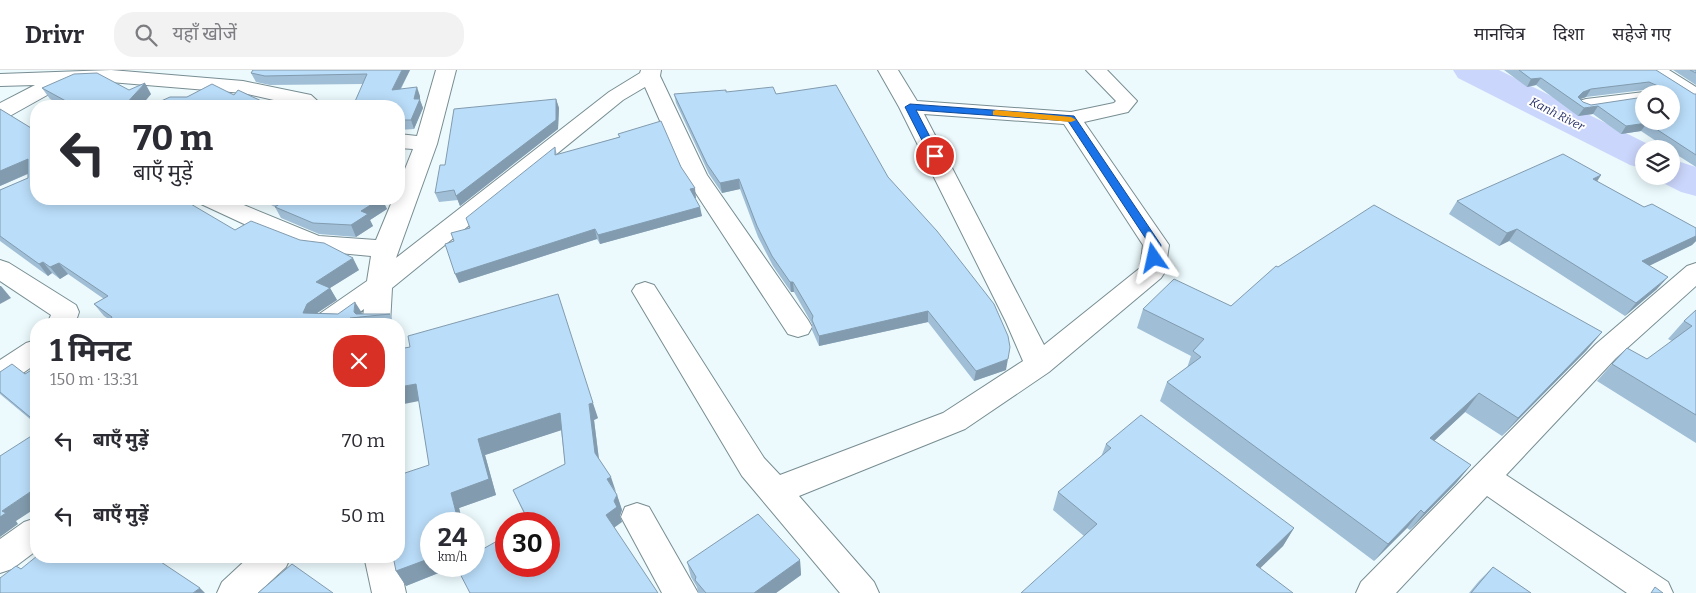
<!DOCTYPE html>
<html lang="hi">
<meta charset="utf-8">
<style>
:root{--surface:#fff;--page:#f2f2f3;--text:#2b2b33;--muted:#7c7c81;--line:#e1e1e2}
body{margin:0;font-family:Bitter,"Noto Sans Devanagari",serif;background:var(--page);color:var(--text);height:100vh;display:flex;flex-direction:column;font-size:19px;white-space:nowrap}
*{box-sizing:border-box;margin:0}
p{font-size:16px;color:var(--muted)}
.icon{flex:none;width:28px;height:28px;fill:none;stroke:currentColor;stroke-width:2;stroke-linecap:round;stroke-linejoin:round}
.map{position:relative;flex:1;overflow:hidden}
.sheet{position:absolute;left:30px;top:248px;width:375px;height:245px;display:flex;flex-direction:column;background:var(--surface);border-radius:20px;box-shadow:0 2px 12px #0003}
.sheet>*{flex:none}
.hud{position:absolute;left:30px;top:30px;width:375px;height:105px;border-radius:20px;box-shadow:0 2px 12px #0003;background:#fff;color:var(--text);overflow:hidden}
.controls{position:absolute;left:1635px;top:15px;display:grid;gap:10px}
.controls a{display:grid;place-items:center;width:45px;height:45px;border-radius:50%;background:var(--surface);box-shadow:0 2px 12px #0003;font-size:25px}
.speed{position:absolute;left:420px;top:442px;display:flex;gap:10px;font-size:25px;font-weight:700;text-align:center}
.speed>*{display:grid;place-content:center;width:65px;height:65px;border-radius:50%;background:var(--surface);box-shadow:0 2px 12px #0003;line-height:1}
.speed small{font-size:12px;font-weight:400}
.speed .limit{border:8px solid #d22;background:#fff;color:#111}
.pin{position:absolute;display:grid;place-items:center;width:42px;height:42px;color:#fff;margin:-21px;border:2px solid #fff;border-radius:50%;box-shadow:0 1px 5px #0007}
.me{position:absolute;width:55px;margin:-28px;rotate:349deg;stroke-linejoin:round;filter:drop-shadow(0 0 4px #0008)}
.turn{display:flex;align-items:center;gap:18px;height:105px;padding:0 20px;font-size:22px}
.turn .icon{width:65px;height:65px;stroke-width:2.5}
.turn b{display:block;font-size:35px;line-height:42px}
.round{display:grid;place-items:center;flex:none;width:52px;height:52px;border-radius:20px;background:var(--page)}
.headline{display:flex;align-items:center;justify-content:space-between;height:85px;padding:0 20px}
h1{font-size:30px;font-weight:700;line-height:38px}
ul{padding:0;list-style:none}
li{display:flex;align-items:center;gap:15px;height:75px;padding:0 20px}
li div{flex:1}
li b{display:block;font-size:19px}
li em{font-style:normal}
header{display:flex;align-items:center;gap:30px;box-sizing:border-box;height:70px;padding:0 25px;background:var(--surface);border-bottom:1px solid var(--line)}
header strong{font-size:24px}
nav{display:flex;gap:28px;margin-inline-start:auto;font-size:18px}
.search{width:350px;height:45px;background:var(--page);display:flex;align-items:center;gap:12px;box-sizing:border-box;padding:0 18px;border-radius:20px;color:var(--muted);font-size:19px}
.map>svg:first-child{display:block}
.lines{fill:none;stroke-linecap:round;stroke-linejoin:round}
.river{fill:#cbd6fc;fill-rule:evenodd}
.minor-casing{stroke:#788d92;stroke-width:2}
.minor{fill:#fff;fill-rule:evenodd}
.wall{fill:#a0bed6;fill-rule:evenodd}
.shaded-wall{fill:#829bae}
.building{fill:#baddf9;stroke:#829bae;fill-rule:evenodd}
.route{fill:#1a73e8;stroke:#114b97}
.slow{fill:#f59e0b}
.labels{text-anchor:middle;stroke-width:4;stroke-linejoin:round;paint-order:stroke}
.far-water-label{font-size:12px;font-style:italic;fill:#283169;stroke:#fff}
</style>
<header>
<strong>Drivr</strong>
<div class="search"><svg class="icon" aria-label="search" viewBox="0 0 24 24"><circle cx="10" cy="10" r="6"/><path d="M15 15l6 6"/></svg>यहाँ खोजें</div>
<nav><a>मानचित्र</a><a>दिशा</a><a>सहेजे गए</a></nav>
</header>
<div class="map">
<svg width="1696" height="523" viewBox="0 0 1696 523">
<rect width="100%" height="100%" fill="#ecfafd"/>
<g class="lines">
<!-- river -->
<g class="river">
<polygon points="1453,0 1499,0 1658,79 1644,79 1644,99 1630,95 1458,8"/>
<polygon points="1671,89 1696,97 1696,126 1681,122 1657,110 1654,106 1671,106"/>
</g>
<defs>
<g id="minor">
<polygon points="111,0 243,11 311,25 323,36 300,36 243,23 110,12 67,14 8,47 0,48 0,33 35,15 0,16 0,4"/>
<polygon points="436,0 456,0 437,74 396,188 609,22 640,3 641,0 661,0 660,6 707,105 808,250 812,257 808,264 798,267 788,264 684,105 645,17 623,30 392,218 390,254 362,254 364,239 344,254 312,254 315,247 367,211 371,186 307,180 274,168 201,134 197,129 229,129 319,166 376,170 393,129 399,129 399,114 413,79 399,78 399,64 417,66"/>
<path d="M878 0H898L917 31 1071 42 1114 33 1116 31 1086 0H1107L1137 31 1128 42 1084 52 1169 175 1165 202 1161 208 1049 302 965 359 799 426 874 512 879 523H840L742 406 632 221 636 215 645 212 654 215 764 388 780 405 943 343 1023 291 1006 252 899 37ZM924 44 1064 54 1143 175 1140 198 1044 275Z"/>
<polygon points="1645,0 1669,0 1696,17 1696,32 1689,30 1648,4"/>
<polygon points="1644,22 1651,24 1644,24 1644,34 1586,41 1579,39 1575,35 1579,31 1586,29"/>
<polygon points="0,190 9,193 76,235 79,242 75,254 47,254 51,245 0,211"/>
<polygon points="1696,193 1696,216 1616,288 1506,405 1668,512 1673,523 1627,523 1487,426 1396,523 1356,523 1361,512 1596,274 1687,196"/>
<polygon points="36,270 36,294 10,312 0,315 0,290 26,273"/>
<polygon points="637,433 649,437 698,523 662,523 621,447 625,437"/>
<polygon points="36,448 36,481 12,499 0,503 0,469 24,452"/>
<polygon points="250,486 291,486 286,497 258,523 217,523 222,512"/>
<polygon points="364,486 398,486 406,523 372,523"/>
</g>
</defs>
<!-- minor casing -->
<use href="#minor" class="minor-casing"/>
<!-- minor -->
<use href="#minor" class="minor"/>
</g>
<!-- wall -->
<g class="wall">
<polygon points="253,0 410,0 401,19 420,26 420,30 423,38 414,59 399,60 399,36 363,14 270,15 256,12 251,3"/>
<path d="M1504 0H1656L1694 24H1696V97L1671 81V79H1668L1641 61 1621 64 1593 44 1578 46 1536 15 1527 17ZM1644 20 1648 22 1647 24H1671L1591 35 1583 32 1580 29 1586 27Z"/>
<polygon points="1673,0 1696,0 1696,15"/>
<polygon points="42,18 129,20 151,24 141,36 63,36 50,29"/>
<polygon points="726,22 776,24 888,107 1006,300 974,311 928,252 819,276 812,260 812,254 794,222 791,222 773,196 758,167 740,119 722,123 709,104 676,33 674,24"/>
<polygon points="556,29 559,38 558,59 460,136 458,130 439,132 435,123 445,95"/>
<polygon points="0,39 36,61 235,160 359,200 330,218 337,230 317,243 338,244 362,243 361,244 390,244 394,254 108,254 110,250 104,246 94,234 104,229 68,204 60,209 52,203 48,206 0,171 0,120 28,108 28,104 0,116"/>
<polygon points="618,64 681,97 696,128 695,128 702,146 600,174 597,169 459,213 454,171 555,77 557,85 619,67"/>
<polygon points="1601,105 1597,112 1644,137 1696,158 1696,171 1692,175 1649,196 1657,219 1625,246 1509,171 1499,176 1449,144 1457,131"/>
<polygon points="259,129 382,129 387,139 370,150 373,156 356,167 319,164 281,148 275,137"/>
<polygon points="1278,197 1602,262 1586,281 1502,366 1465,342 1434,371 1471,395 1456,413 1410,460 1407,458 1374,491 1160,331 1167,312 1187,298 1191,286 1137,258 1143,239 1231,236"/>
<polygon points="1696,240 1696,373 1597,311 1612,294 1647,289 1672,271 1668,269 1684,251"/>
<polygon points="399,279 598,348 594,350 599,389 617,425 622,440 620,446 622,452 529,454 513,420 565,394 561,360 485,385 496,425 459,438 463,454 431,454 431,496 456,496 406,516 396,501 429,395 419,331"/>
<polygon points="36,297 36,354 0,324 0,302 25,304"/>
<polygon points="1106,374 1294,458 1283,476 1260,498 1084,466 1053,440 1058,422 1101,387"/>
<polygon points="800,490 801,505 776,523 698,523 697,517 691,507 687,492"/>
<polygon points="1493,497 1531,523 1469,523 1479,511"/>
</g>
<!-- shaded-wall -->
<g class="shaded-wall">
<polygon points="402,0 410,0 395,29 392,20"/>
<polygon points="1541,8 1536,15 1527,17 1531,9"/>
<polygon points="145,13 151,24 141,36 124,36"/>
<polygon points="417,17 420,26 420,30 423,38 414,59 411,50 414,29"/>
<polygon points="1591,19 1586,27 1578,30 1578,27 1583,22"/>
<polygon points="556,29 559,38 558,59 460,136 456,126"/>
<polygon points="1598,36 1593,44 1578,46 1584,38"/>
<polygon points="1647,53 1641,61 1621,64 1626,56"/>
<polygon points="399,85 404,97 399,109"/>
<polygon points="28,89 36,100 0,116 0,101"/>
<polygon points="1601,105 1592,118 1593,109"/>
<polygon points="739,109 740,119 722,123 720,113"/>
<polygon points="695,118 696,128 692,128 690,119"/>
<polygon points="380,129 382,129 387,139 370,150 373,156 356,167 351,155 361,141"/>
<polygon points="700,137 702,146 600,174 598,165"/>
<polygon points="595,159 597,169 459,213 455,204"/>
<polygon points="1517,159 1509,171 1499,176 1507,163"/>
<polygon points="1696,166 1696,171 1692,175 1632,204 1642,191"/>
<polygon points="353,188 359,200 330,218 337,230 314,245 303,243 316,212"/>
<polygon points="43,192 52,203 48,206 39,194"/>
<polygon points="59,193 68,204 60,209 50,197"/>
<polygon points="1668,207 1657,219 1625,246 1636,233"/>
<polygon points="790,212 793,212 794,222 791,222"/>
<polygon points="0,216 1,216 11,228 0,234"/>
<polygon points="355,232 362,243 361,247 357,248 354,242"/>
<polygon points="928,241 928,252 819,276 819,266"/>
<polygon points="1602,262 1586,281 1502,366 1518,348"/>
<polygon points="1008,289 1006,300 974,311 976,301"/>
<polygon points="416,314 424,330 399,335 399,317"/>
<polygon points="1479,323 1465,342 1417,387 1430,368"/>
<polygon points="593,333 598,348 594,350 600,398 595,383 589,334"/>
<polygon points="560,343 565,359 485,385 496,425 459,438 463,454 459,454 451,423 478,369"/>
<polygon points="1471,395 1456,413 1410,460 1424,443"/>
<polygon points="611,407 616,422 607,409"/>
<polygon points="36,418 36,438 16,451 18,454 0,467 0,447 2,441"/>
<polygon points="617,425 622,440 620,446 622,452 611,460 606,445 614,431"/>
<polygon points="1421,440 1407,458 1374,491 1388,474"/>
<polygon points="1294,458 1283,476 1246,512 1256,495"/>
<polygon points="431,488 431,496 456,496 406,516 396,501"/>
<polygon points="800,490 801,505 776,523 754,523"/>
<polygon points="200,518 205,523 193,523"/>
</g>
<!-- building -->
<g class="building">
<polygon points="253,0 402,0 392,20 417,17 414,29 420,29 411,50 399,50 399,36 353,36 367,4 265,6 251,3"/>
<path d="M1519 0H1656L1694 24H1696V85L1647 53 1626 56 1598 36 1584 38 1541 8 1531 9ZM1649 12 1658 16 1651 18V24H1671V51H1644V27L1591 35 1583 32 1578 27 1583 22 1591 19Z"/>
<polygon points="1690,0 1696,0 1696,3"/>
<polygon points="97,3 129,20 145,13 124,36 75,36 42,18 74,4"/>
<polygon points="212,14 234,25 238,20 272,36 150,36 170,27 187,27"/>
<polygon points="836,15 888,107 937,161 994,234 1008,266 1010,277 1008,289 976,301 928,241 819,266 812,250 813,246 793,212 790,212 772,186 757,156 739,109 720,113 707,94 674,24 726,20 726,22 773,17 776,24"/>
<polygon points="556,29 556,50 456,126 454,120 435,123 440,95 445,95 454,39"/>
<polygon points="0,39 36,61 36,129 174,129 180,132 184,130 235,160 251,151 300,170 324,173 353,188 316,212 330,218 307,234 303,243 338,244 355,232 354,242 356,244 390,244 350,248 349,254 108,254 112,247 94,234 108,226 59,193 50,197 43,192 39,194 0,166 0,120 28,108 28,89 0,101"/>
<polygon points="661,51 681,97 695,118 690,119 700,137 598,165 595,159 455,204 445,174 454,171 451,163 470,158 466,148 555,77 555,85 620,67 618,64"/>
<polygon points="1563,84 1601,105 1593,109 1644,137 1652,134 1696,158 1696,166 1642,191 1668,207 1636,233 1517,159 1507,163 1457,131"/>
<polygon points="274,129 380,129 361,141 368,144 351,155 313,153 275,137 281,133"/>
<polygon points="1374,135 1602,262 1518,348 1479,323 1430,368 1471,395 1424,443 1421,440 1388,474 1167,312 1201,287 1193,281 1204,269 1143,239 1174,209 1231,236 1276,196 1278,197"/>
<polygon points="558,224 593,333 589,334 595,383 611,407 607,409 617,425 614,431 617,437 606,445 658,523 470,523 456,496 474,496 474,484 506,466 506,496 549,496 549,454 530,454 513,420 565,394 560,343 478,369 489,409 451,423 459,454 431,454 431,488 396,501 393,486 399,486 399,405 429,395 416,314 399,317 399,279 410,277 408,266"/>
<polygon points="1696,240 1696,345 1612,294 1627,278 1647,289 1692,256 1684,251"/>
<polygon points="12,294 25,304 36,297 36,352 0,322 0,302"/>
<polygon points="1141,345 1294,458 1256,495 1293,523 1021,523 1097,454 1058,422 1111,378 1106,374"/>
<polygon points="36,363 36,418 2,441 6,443 0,447 0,386"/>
<polygon points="758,444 800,490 754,523 706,523 695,510 696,507 687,492"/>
<polygon points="37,486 152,486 200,518 193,523 0,523 0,508 16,496 21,499"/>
<polygon points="292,494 333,523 258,523"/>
<polygon points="1493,497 1531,523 1471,523"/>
<polygon points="1655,517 1663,523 1651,523"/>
</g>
<!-- route -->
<polygon class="route" points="910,34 1074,46 1161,175 1158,191 1150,191 1150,175 1068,51 916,40 940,86 935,89 930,86 905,37"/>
<!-- slow -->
<polygon class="slow" points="996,40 1071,47 1076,50 1071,52 993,45 993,41"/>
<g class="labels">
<!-- far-water labels -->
<g class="far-water-label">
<text transform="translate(1557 44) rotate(27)" y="4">Kanh River</text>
</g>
</g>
</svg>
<div class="controls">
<a><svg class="icon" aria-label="search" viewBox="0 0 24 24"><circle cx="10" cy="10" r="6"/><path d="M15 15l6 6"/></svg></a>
<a><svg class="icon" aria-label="layers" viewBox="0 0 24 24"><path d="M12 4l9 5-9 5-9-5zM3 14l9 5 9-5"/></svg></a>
</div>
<div class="speed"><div>24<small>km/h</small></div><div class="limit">30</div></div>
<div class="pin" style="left:935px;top:86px;background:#d93025"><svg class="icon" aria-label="arrive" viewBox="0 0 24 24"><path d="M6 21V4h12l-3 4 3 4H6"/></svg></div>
<svg class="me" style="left:1154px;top:188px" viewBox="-20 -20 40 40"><path d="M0-17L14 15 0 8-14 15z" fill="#1a73e8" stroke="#fff" stroke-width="4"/></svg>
<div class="hud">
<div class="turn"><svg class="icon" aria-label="left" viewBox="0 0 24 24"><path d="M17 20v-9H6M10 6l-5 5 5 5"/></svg><div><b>70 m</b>बाएँ मुड़ें</div></div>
</div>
<section class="sheet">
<div class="headline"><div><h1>1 मिनट</h1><p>150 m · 13:31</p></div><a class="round" style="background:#d93025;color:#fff"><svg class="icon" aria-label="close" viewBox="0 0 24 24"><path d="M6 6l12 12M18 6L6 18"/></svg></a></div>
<ul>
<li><svg class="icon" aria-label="left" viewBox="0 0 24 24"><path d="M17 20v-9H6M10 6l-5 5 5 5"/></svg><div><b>बाएँ मुड़ें</b></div><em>70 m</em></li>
<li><svg class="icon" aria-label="left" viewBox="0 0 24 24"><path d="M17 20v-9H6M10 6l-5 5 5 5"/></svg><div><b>बाएँ मुड़ें</b></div><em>50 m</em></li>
</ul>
</section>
</div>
